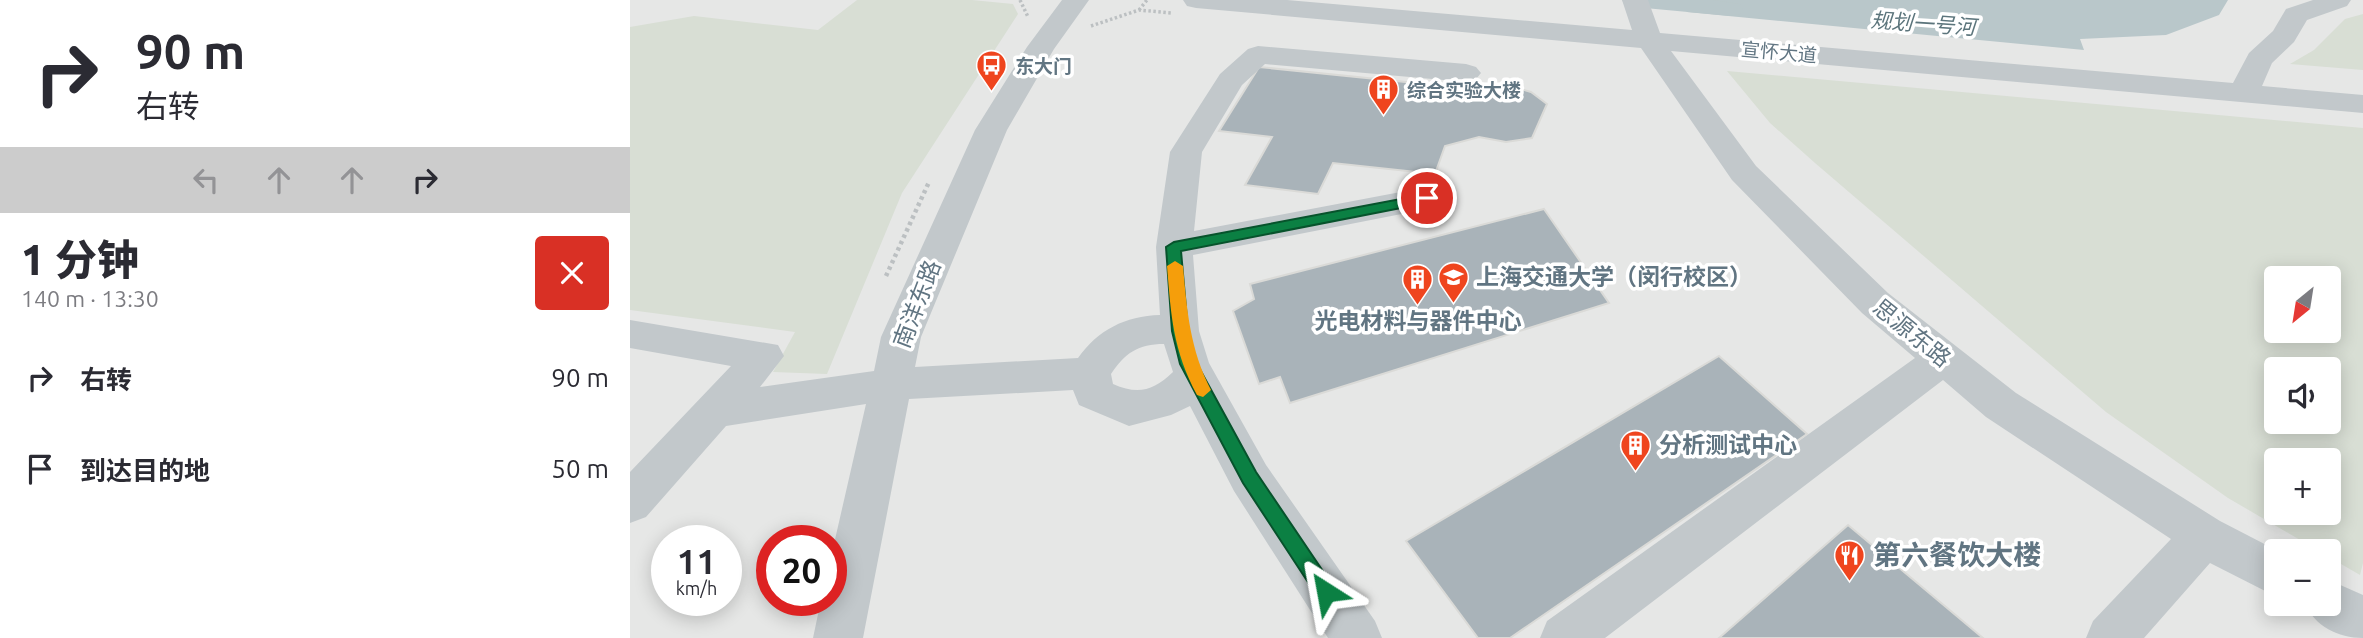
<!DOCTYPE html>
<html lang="zh">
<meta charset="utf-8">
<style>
:root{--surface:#fff;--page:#f7f7f7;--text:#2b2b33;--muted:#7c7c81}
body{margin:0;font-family:Ubuntu,"Noto Sans SC",sans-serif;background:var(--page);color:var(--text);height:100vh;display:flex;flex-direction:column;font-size:26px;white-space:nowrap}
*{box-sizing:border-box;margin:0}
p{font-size:23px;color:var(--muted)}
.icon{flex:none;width:38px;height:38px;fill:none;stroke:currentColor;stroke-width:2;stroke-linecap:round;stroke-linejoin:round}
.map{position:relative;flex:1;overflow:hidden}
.side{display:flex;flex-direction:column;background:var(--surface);width:630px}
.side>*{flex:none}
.top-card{background:#fff;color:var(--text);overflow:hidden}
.needle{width:46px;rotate:210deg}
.fabs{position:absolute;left:1634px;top:266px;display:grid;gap:14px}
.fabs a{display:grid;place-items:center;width:77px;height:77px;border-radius:7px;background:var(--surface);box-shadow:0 4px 18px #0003;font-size:35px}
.speed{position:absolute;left:21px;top:525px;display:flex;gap:14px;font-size:35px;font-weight:700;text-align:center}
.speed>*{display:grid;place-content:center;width:91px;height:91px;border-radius:50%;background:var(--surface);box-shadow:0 4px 18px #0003;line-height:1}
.speed small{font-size:18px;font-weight:400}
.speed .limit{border:10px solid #d22;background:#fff;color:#111}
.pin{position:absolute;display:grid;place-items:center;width:60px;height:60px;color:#fff;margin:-30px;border:4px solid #fff;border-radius:50%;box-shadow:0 2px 7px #0007}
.me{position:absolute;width:77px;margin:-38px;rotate:326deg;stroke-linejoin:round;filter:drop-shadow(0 0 5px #0008)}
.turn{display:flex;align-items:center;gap:24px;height:147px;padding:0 21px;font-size:32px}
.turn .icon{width:91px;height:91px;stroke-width:2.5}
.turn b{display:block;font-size:49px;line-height:60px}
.lanes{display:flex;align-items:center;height:66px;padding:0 21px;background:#0003;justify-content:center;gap:35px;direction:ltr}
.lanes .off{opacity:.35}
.round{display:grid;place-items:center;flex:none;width:74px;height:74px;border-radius:7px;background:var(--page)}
.headline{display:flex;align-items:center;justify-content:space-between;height:119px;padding:0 21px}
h1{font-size:42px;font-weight:800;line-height:52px}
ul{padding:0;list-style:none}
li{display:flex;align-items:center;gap:21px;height:91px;padding:0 21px}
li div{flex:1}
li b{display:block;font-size:26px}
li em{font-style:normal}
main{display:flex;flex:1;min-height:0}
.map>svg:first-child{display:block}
.built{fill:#e6e7e6;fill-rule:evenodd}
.green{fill:#d8ded4;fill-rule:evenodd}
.water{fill:#b9c7ca}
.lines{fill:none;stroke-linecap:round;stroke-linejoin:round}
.canal{fill:#b9c7ca;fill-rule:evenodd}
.building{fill:#a9b3b9;stroke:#dadad7;stroke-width:2}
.path-far1{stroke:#bcc0c2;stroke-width:3.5;stroke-dasharray:2.5 2.5;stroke-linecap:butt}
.path{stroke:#bcc0c2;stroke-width:4.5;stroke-dasharray:3.5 3.5;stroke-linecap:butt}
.minor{fill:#c2c8cb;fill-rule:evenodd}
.route{fill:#0b8043;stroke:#07532c;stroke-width:2}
.slow{fill:#f59e0b}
.labels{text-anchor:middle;stroke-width:7;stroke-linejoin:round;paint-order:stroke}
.far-street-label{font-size:19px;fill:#617582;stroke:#fff}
.far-poi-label{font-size:19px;font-weight:bold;fill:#617582;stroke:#fff;text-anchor:start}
.far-water-label{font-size:21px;font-style:italic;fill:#5c757c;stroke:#fff}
.poi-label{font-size:23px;font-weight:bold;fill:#617582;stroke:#fff;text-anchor:start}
.street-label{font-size:23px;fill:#617582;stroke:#fff}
.near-poi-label{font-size:28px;font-weight:bold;fill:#617582;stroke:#fff;text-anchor:start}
</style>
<main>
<section class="side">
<div class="top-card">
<div class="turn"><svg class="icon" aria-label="right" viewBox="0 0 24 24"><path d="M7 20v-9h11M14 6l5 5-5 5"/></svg><div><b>90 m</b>右转</div></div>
<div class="lanes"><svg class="icon off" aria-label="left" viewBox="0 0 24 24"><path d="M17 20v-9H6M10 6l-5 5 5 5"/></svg><svg class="icon off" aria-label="ahead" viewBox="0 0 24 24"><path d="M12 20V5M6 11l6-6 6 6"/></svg><svg class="icon off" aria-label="ahead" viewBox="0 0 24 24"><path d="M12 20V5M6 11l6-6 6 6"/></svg><svg class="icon" aria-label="right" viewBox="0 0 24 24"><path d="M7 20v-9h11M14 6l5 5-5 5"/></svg></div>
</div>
<div class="headline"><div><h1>1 分钟</h1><p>140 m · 13:30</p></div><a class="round" style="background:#d93025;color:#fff"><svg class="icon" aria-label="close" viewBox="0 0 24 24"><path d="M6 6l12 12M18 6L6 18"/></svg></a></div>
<ul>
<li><svg class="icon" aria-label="right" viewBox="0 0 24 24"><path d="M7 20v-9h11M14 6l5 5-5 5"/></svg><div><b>右转</b></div><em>90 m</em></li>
<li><svg class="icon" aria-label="arrive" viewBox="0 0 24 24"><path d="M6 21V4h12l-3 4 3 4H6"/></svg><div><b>到达目的地</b></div><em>50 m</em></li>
</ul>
</section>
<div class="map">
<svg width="1733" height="638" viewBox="0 0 1733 638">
<rect width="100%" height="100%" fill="#f8f8f5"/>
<!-- built -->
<path class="built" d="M0 0H1733V638H0ZM1647 278H1699V331H1647ZM1647 369H1699V422H1647ZM1647 460H1699V513H1647ZM37 541H96V600H37ZM142 541H201V600H142ZM1647 551H1699V604H1647Z"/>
<!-- green -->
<g class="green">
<polygon points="227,0 342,0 383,4 388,14 272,193 197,374 143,372 165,332 0,310 0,27 64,16 188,30"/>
<polygon points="1733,14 1733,70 1660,64 1684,50 1715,19"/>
<path d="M1097 71 1733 128V563L1730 575 1699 557V551H1689L1598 498 1476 412 1185 163 1140 123ZM1647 278H1699V331H1647ZM1647 369H1699V422H1647ZM1647 460H1699V513H1647Z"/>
</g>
<!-- water -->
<polygon class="water" points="1052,0 1598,0 1589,15 1536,35 1450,39 1454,50 1057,12"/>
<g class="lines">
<!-- canal -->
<polygon class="canal" points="992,0 1083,0 1110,4 1113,9 1110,14 1101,16 1004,7 995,5"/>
</g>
<!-- building -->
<g class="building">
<polygon points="629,67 864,91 884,87 901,92 917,104 902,138 876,142 849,137 815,146 805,174 703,163 688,194 615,185 642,137 589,131"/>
<polygon points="914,209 979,303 660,403 650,377 629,384 603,311 624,299 620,284"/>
<polygon points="1089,356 1177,434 880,638 848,638 776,541"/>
<polygon points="1218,525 1353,638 1089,638"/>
</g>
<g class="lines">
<!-- path-far1 -->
<g class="path-far1">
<polyline points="390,0 398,17"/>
<polyline points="509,10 517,0"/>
<polyline points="461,26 509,10 541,13"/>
</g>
<!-- path -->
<polyline class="path" points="256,276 299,182"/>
<!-- minor -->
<g class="minor">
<path d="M432 0H459L424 49 377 130 291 337 285 367 448 358C468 330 495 316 530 315L526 247 540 152 590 74 618 49 628 46 836 64 846 67 851 73 846 79 836 82 635 64 612 85 572 152 564 231 797 187 809 190 814 198 809 206 797 209 563 255 569 331 579 363 636 465 745 621 752 638H698L604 491 560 406 541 415 499 426 449 405 443 390 279 399 233 638H183L191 600H201V557L236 404 96 426 16 517 0 523V472L101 366 0 348V320L148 345 154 356 130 387 244 371 251 337 345 130 397 47ZM534 344 543 372C523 391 508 395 483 384L481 374C495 353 508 344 534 344Z"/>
<polygon points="553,0 657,0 1002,30 992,0 1018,0 1030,33 1603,83 1619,53 1643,31 1656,9 1683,0 1721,0 1717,6 1677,20 1664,42 1642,63 1632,86 1733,95 1733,113 1041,51 1126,166 1258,293 1386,393 1590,521 1648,551 1647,597 1580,563 1514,638 1456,638 1463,621 1541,539 1356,417 1313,380 975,638 910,638 917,621 1285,358 1232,313 1102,180 1011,48 566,8 557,6"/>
<path d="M1699 580 1733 595V638C1708 638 1685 626 1675 604H1699Z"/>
</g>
</g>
<!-- route -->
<polygon class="route" points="797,194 802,195 802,202 551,251 558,331 567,364 626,472 703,586 706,592 703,599 696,602 689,599 613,483 550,364 542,331 536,247 544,242"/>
<!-- slow -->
<path class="slow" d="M545 261 553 266C557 311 560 349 581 390L573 397 567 395C543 350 541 316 537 266Z"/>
<!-- icons -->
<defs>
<symbol id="bus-pin" viewBox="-11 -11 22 30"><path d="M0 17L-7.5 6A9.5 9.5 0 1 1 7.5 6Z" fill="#ef451e" stroke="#fff"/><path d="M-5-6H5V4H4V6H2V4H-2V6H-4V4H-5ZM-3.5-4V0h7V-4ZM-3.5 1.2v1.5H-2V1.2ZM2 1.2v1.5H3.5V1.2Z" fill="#fff"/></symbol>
<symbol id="building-pin" viewBox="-11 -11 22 30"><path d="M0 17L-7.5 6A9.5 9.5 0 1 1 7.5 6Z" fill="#ef451e" stroke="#fff"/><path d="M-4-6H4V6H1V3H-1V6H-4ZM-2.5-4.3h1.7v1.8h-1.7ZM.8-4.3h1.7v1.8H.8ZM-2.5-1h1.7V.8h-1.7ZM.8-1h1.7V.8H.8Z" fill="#fff"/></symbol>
<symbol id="university-pin" viewBox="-11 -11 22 30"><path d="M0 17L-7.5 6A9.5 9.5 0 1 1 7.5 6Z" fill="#ef451e" stroke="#fff"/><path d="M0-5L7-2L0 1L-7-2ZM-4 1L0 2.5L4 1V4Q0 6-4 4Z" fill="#fff"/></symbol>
<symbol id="restaurant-pin" viewBox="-11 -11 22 30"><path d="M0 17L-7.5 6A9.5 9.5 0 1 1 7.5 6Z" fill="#ef451e" stroke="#fff"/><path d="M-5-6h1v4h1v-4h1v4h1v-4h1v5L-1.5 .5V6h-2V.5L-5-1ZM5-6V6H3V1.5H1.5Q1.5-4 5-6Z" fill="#fff"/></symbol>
</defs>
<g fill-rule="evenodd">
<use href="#bus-pin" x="344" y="48" width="35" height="47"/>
<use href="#building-pin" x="736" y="72" width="35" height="47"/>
<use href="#university-pin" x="806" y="260" width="35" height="47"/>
<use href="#building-pin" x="770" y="262" width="35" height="47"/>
<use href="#building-pin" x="988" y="428" width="35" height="47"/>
<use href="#restaurant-pin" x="1202" y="538" width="35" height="47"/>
</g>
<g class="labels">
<!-- far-street labels -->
<g class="far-street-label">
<text transform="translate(1149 52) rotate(5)" y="7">宣怀大道</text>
</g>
<!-- far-poi labels -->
<g class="far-poi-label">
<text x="385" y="73">东大门</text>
<text x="777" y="97">综合实验大楼</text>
</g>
<!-- far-water labels -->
<g class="far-water-label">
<text transform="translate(1293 24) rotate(4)" y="7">规划一号河</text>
</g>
<!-- poi labels -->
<g class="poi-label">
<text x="846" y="285">上海交通大学（闵行校区）</text>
<text x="788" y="329" text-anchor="middle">光电材料与器件中心</text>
<text x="1029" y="453">分析测试中心</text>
</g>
<!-- street labels -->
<g class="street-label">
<text transform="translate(287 304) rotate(-69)" y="8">南洋东路</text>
<text transform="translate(1282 333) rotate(39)" y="8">思源东路</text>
</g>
<!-- near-poi labels -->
<g class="near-poi-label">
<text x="1243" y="565">第六餐饮大楼</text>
</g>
</g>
</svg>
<div class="fabs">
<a><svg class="needle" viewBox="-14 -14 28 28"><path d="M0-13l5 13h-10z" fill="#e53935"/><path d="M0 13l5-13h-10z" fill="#7c7c81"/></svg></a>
<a><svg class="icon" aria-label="sound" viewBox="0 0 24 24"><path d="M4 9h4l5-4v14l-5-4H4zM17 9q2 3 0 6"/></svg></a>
<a>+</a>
<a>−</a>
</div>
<div class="speed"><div>11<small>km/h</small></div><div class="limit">20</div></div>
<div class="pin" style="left:797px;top:198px;background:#d93025"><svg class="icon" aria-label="arrive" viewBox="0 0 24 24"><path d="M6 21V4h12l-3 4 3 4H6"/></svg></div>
<svg class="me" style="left:696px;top:592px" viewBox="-20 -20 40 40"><path d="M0-17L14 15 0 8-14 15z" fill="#0b8043" stroke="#fff" stroke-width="4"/></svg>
</div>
</main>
